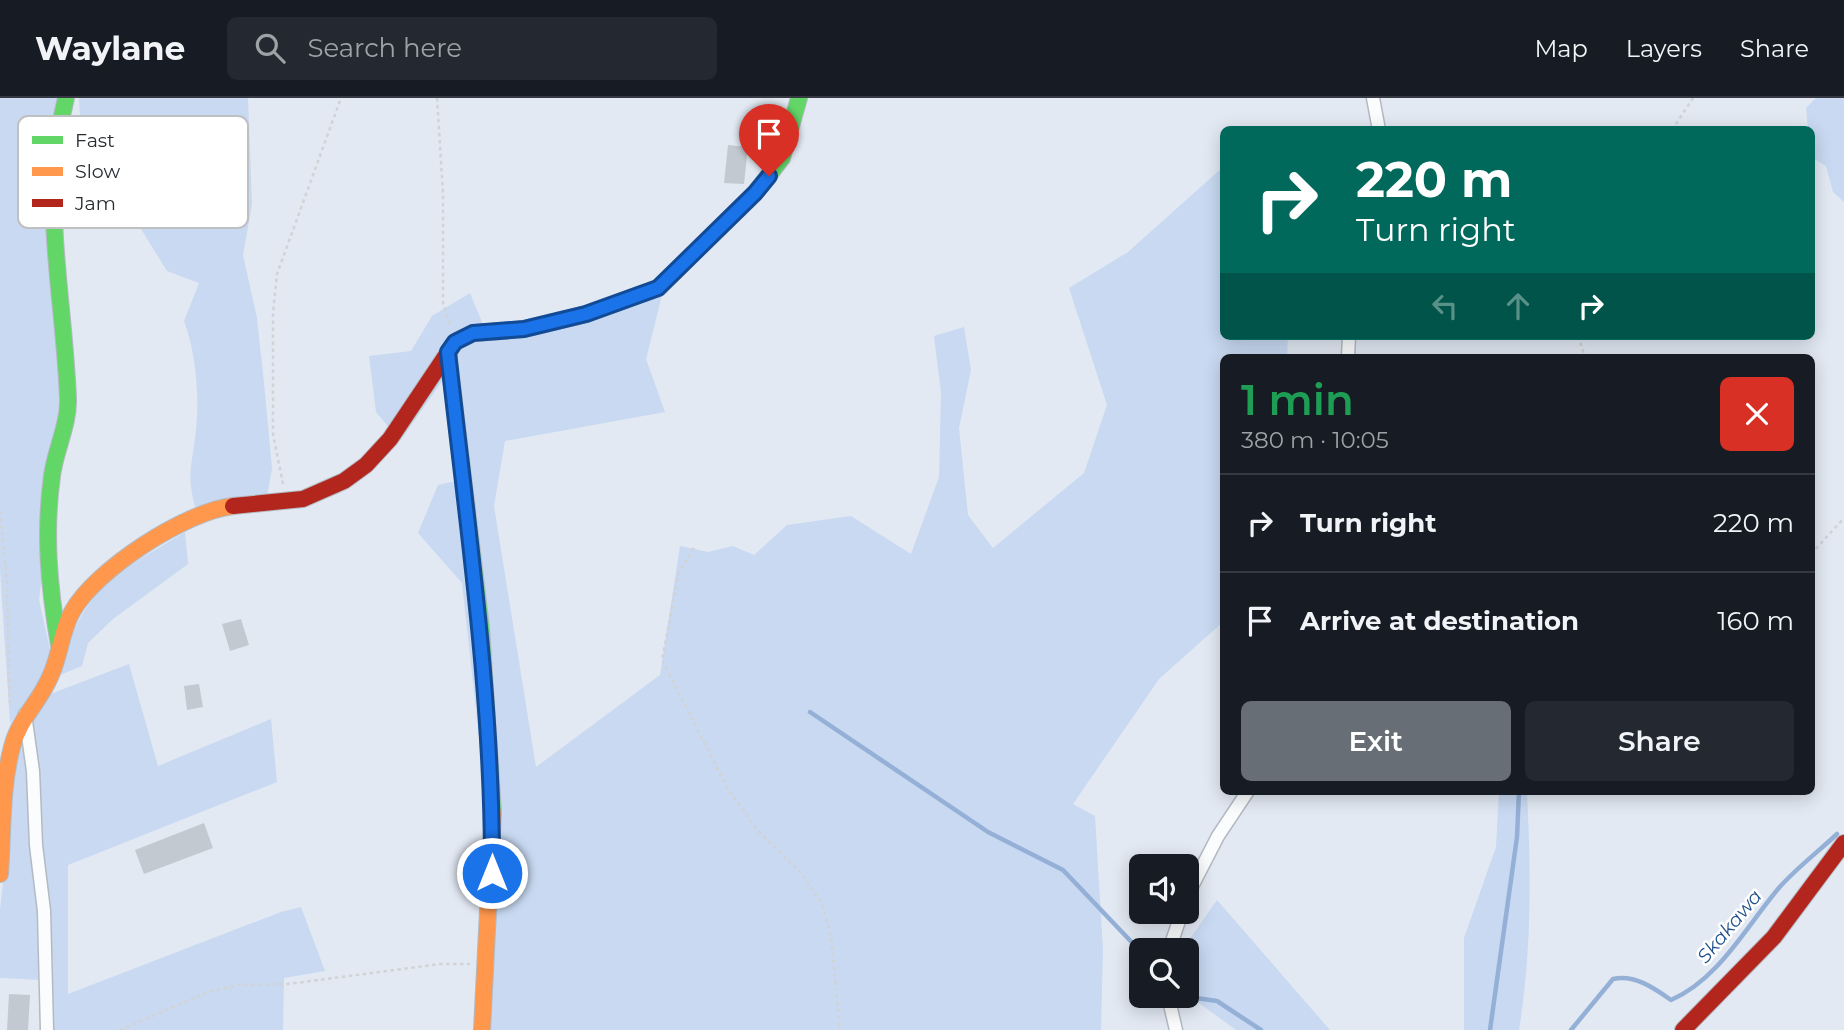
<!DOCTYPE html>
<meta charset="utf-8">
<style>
:root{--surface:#171b24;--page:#242831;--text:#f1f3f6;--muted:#9ea1a6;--line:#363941;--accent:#686e76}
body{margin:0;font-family:Montserrat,sans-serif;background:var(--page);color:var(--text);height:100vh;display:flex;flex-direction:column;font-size:26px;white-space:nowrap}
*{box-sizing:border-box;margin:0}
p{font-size:23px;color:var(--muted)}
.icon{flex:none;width:38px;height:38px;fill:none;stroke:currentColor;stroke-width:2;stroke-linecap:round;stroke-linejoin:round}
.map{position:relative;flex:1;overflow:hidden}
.sheet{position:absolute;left:1220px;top:256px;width:595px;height:441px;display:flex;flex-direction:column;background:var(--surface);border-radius:10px;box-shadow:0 4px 18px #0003}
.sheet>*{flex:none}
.guide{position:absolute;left:1220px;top:28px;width:595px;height:214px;border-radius:10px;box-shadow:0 4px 18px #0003;background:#00695c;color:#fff;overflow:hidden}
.controls{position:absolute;left:1129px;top:756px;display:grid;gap:14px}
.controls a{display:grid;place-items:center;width:70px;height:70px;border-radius:10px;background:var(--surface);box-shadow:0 4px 18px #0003;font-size:35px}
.pin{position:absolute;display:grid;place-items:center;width:60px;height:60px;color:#fff;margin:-72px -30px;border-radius:50% 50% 50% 0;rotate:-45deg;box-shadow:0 0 7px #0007}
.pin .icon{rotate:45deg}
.me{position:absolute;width:77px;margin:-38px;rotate:0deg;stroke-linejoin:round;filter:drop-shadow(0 0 5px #0008)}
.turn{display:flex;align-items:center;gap:24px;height:147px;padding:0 21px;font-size:32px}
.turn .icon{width:91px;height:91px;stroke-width:2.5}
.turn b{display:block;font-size:49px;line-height:60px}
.lanes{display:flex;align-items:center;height:66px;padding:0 21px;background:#0003;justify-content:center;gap:35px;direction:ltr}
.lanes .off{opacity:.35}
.round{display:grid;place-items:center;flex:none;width:74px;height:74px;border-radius:10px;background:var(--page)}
.headline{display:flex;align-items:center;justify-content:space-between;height:119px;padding:0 21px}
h1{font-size:42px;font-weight:600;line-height:52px;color:#1e9e55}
.primary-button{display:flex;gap:14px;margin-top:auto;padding:14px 21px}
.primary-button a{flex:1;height:80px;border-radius:10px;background:var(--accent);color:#fff;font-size:28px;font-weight:600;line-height:80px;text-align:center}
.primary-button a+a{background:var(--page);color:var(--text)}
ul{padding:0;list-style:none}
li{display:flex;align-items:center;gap:21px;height:98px;padding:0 21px;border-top:2px solid var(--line)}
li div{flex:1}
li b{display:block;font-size:26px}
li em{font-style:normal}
header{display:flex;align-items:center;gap:42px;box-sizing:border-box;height:98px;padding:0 35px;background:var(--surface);border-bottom:2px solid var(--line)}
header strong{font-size:33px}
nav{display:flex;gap:38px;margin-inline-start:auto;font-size:24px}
.search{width:490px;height:63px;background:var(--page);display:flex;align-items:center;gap:18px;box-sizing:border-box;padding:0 24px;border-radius:10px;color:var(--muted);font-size:26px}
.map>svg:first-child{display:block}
.green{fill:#c8d9f1}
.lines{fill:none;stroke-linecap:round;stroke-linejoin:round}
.stream{stroke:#94b0d6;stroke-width:4.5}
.building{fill:#c3c9d0}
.street-casing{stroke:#b4bac1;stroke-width:15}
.fast-casing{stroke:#b4bac1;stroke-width:18}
.slow-casing{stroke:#b4bac1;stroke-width:18}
.jam-casing{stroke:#b4bac1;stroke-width:18}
.path{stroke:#d1d3d5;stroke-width:2.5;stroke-dasharray:3.5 3.5;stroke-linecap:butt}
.street{stroke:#fbfcfd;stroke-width:12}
.fast{stroke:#63d668;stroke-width:16}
.slow{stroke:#ff974d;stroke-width:16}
.jam{stroke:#b3261e;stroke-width:16}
.route-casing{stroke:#114b97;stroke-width:18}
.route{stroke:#1a73e8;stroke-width:12}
.labels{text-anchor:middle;stroke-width:5;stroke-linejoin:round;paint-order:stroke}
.water-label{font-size:19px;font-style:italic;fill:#20518e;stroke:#fff}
.key{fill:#fff;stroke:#bec0c2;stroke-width:2}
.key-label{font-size:19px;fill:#272c32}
</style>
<header>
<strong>Waylane</strong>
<div class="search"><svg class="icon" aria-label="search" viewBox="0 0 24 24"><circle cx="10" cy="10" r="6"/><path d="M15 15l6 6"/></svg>Search here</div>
<nav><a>Map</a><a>Layers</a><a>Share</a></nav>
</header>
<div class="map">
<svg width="1844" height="932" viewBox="0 0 1844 932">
<rect width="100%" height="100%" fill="#e2e9f3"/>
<!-- green -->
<g class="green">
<polygon points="0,0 62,0 66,282 39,502 51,556 45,579 10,625 0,472"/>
<path d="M79 0H248L252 106 243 157 257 220 264 285 272 370 267 398 232 401 195 409C187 376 191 372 195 340 200 303 197 258 184 223L199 185 167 173 123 102 110 67 82 56Z"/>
<polygon points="1816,0 1844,0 1844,104 1833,94 1826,68 1811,59 1811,32 1808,31 1806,10"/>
<polygon points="1223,69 1223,238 1288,238 1287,259 1223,259 1223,524 1159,581 1073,706 1095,718 1103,852 1101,932 478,932 486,801 483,675 462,485 418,435 438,387 456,383 443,282 400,343 376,314 369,258 411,253 432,218 470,195 488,239 663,193 646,261 665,314 505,343 494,408 536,669 660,577 680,448 708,454 733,448 754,457 787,427 851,418 911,456 939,379 941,295 934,238 964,229 971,272 959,330 968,417 993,450 1084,375 1107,307 1069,190 1128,154"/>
<path d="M185 434 188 466 113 521 88 545 82 568 60 577C79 492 115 476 185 434Z"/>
<polygon points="129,566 158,668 271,621 277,684 68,767 68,896 281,814 301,809 325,873 284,880 283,932 54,932 31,614 45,598"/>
<polygon points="25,639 42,882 0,880 0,812 19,641"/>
<path d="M1499 693H1527C1531 774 1532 852 1519 932H1464V840L1496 749Z"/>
<polygon points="1217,802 1330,932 1236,932 1199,905 1183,903 1179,898 1186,898 1186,852 1182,852"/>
</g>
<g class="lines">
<!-- stream -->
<g class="stream">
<polyline points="810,614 988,734 1063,772 1141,854"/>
<polyline points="1182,898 1217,903 1261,932"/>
<polyline points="1490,932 1517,739 1519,693"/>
<path d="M1571 932 1613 881C1634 876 1654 890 1671 902 1718 882 1746 829 1778 791 1795 771 1818 754 1837 736"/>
</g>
</g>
<!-- building -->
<g class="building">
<polygon points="728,47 748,49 744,86 724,85"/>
<polygon points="241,521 249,547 230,553 222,526"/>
<polygon points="199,586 203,609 187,612 184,588"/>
<polygon points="204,725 213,750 144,776 135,752"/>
<polygon points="9,896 30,897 28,932 7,932"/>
</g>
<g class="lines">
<defs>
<g id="street">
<polyline points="1373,0 1379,32"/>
<polyline points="1348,259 1349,238"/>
<polyline points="25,616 33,673 36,747 44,813 47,932"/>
<polyline points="1186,800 1218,738 1248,693"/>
<polyline points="1169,852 1182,814"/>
<polyline points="1168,898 1176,932"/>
</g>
<g id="fast">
<polyline points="502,233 524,231 586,216 658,190 755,95 782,60 799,0"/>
<polyline points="448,254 481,529 493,714"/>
<path d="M59 547C49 490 44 436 52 378 55 353 69 326 68 301 65 217 47 131 56 47 58 31 63 15 66 0"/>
</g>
<g id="slow">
<path d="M0 776C3 734 1 690 12 649 19 621 39 605 50 579 60 558 61 534 72 514 95 472 186 413 233 408"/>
<polyline points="482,932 493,714"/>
</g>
<g id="jam">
<polyline points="233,408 303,401 344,383 366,367 390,341 455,244 473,235 502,233"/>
<polyline points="1683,932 1774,839 1844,745"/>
</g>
</defs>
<!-- street casing -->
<use href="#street" class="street-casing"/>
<!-- fast casing -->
<use href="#fast" class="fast-casing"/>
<!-- slow casing -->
<use href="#slow" class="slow-casing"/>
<!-- jam casing -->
<use href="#jam" class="jam-casing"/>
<!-- path -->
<g class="path">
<polyline points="437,0 443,95 443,205 450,227"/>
<polyline points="1672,32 1693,0"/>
<polyline points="1578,238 1585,259"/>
<polyline points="283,386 273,336 273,215 277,176 341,0"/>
<polyline points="0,413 7,486 10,606"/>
<polyline points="694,450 679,474 662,562 728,691 758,733 802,776 822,806 831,838 840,932"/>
<polyline points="1811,456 1844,420"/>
<polyline points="120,932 208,894 238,887 288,886 440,866 470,866"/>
</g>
<!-- street -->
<use href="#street" class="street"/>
<!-- fast -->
<use href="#fast" class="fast"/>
<!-- slow -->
<use href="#slow" class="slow"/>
<!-- jam -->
<use href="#jam" class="jam"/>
</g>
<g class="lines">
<defs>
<path id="route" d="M492 775C493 600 467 427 448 254L455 244 473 235 524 231 586 216 658 190 755 95 769 78"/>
</defs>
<!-- route casing -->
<use href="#route" class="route-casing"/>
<!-- route -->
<use href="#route" class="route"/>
</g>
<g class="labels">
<!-- water labels -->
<g class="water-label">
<text transform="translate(1729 828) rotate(-50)" y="7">Skakawa</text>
</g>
</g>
<!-- legend -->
<rect x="18" y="18" width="230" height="112" rx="10" class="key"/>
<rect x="32" y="38" width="31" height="8" fill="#63d668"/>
<rect x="32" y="69" width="31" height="9" fill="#ff974d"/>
<rect x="32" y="101" width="31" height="8" fill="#b3261e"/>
<g class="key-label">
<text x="75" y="49">Fast</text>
<text x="75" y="80">Slow</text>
<text x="75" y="112">Jam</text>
</g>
</svg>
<div class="controls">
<a><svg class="icon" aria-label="sound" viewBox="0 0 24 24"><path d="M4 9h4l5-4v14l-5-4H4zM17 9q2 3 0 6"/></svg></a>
<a><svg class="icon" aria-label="search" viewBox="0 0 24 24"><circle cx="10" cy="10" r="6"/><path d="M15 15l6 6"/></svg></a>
</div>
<div class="pin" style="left:769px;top:78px;background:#d93025"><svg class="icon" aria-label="arrive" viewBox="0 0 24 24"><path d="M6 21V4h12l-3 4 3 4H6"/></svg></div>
<svg class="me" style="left:492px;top:775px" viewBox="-20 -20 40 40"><circle r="17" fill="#1a73e8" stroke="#fff" stroke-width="3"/><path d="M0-11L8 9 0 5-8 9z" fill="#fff"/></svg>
<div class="guide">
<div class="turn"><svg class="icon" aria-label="right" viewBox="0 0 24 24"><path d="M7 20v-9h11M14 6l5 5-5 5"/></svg><div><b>220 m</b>Turn right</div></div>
<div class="lanes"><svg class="icon off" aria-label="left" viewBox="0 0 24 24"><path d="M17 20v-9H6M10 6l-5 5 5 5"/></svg><svg class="icon off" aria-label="ahead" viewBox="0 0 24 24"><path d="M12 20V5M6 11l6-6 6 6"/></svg><svg class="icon" aria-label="right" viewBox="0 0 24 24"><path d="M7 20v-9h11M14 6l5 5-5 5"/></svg></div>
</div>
<section class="sheet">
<div class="headline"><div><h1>1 min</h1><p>380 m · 10:05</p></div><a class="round" style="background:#d93025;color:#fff"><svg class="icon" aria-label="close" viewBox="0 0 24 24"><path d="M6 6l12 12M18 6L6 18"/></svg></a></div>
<ul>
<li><svg class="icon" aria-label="right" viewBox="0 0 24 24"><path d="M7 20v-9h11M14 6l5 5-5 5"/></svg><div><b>Turn right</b></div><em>220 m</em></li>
<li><svg class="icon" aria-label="arrive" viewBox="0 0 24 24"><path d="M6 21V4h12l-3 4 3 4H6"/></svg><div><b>Arrive at destination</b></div><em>160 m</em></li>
</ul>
<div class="primary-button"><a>Exit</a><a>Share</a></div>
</section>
</div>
